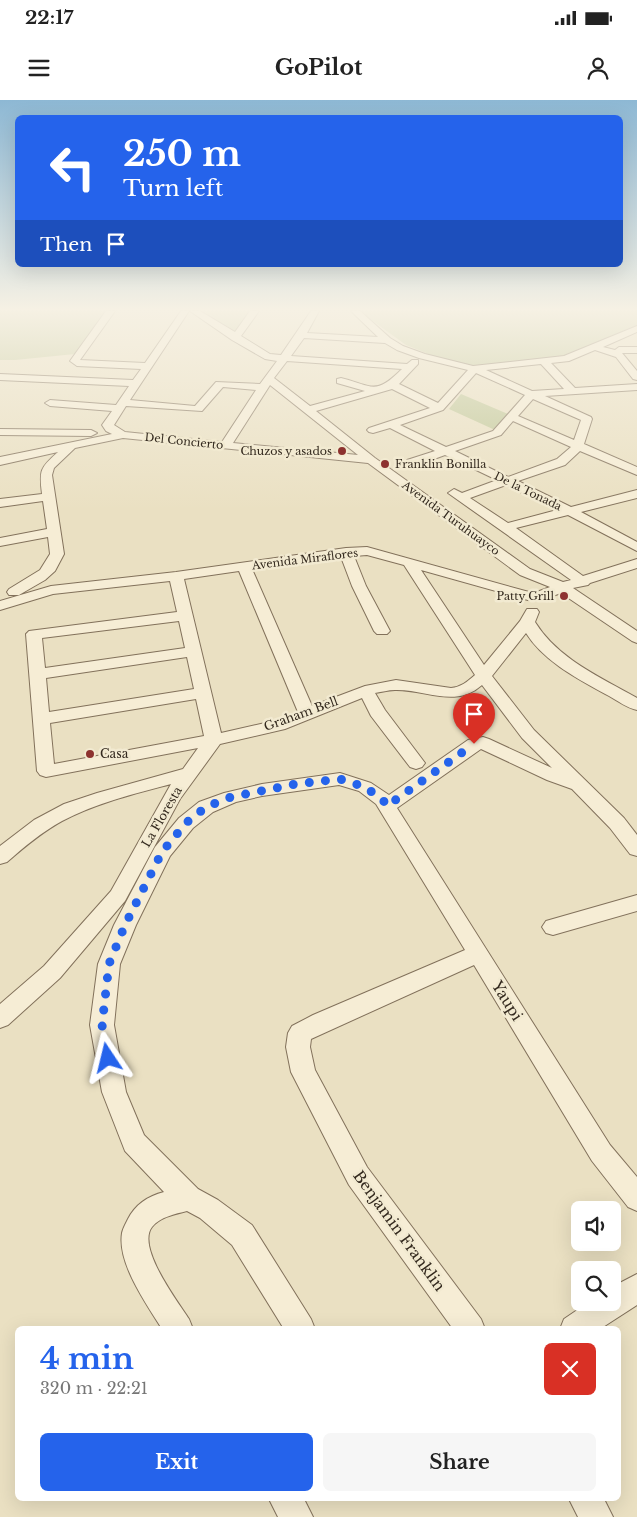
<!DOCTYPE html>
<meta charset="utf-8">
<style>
:root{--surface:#fff;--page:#f6f6f6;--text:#222;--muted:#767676;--accent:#2563eb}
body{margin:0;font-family:"Libre Baskerville",serif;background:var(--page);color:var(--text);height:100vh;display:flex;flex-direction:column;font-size:19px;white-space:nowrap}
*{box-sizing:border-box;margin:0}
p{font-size:16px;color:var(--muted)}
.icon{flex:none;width:28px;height:28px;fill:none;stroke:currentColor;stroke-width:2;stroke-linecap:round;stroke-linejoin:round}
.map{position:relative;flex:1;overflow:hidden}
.details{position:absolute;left:15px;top:1226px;width:606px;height:175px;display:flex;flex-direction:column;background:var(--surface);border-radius:8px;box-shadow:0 5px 20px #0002}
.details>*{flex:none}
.guide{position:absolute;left:15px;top:15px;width:608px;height:152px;border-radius:8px;box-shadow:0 5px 20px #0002;background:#2563eb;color:#fff;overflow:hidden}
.fabs{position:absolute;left:571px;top:1101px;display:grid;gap:10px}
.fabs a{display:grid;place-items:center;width:50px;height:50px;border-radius:8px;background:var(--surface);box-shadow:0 5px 20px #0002;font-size:25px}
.pin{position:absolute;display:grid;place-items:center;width:42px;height:42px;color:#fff;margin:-51px -21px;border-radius:50% 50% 50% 0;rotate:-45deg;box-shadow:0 0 5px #0007}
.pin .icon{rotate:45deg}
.me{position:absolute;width:55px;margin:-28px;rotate:350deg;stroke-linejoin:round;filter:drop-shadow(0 0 4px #0008)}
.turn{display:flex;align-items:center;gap:18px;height:105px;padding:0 25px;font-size:22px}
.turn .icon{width:65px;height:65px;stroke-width:2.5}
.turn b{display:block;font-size:35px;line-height:42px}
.then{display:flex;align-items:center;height:48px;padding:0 25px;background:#0003;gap:10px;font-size:19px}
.round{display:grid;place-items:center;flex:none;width:52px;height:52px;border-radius:8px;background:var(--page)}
.head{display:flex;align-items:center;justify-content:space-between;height:85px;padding:0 25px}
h1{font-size:30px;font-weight:700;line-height:38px;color:var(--accent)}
.action{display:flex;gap:10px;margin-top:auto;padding:10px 25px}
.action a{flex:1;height:58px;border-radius:8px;background:var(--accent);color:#fff;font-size:20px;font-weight:700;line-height:58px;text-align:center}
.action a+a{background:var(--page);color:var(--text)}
.status{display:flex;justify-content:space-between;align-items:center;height:35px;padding:0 25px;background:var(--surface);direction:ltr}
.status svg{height:14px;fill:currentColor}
header{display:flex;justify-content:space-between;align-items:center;height:65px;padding:0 25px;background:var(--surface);font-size:22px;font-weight:700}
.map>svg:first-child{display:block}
.green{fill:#c0c797}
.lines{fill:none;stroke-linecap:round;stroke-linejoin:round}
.minor-casing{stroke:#82715b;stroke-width:2}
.minor{fill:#f6edd5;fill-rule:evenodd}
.route{stroke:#2563eb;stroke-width:9;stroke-dasharray:0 16.2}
.poi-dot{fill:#8d322f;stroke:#f2ead1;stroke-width:2}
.labels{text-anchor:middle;stroke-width:5;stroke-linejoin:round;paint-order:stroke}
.far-street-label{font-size:11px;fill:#33291e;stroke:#f2ead1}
.far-poi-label{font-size:11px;fill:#33291e;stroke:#f2ead1;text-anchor:end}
.street-label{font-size:12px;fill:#33291e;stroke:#f2ead1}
.poi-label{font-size:12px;fill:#33291e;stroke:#f2ead1;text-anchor:start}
.near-street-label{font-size:15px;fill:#33291e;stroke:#f2ead1}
</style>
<div class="status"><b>22:17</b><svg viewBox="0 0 49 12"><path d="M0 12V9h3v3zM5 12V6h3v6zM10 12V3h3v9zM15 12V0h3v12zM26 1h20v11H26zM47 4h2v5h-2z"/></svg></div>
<header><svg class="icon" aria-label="menu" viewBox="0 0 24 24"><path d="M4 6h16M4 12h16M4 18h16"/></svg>GoPilot<svg class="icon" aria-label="person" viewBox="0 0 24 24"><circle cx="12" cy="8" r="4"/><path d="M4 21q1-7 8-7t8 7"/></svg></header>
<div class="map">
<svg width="637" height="1417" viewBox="0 0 637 1417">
<rect width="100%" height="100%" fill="#eae0c2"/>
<!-- green -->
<g class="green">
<polygon points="0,211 106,211 75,254 15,260 0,260"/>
<polygon points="200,211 251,211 236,234"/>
<polygon points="359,211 637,211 637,225 562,257 472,266 431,255 406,245"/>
<polygon points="461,294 508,314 495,330 449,309"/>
</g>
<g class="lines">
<defs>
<g id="minor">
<path d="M106 211H115L80 260 145 263 181 211H189L130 300 195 306 216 282 260 284 277 261 265 259 232 240 190 211H200L235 232 250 211H259L241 236 270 254 281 255 311 211H319L307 233 378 237 351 211H360L390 238 403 246 425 254 473 266 564 256 637 226V232L603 247 615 250 619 247H637V253H622L637 271V280L633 279 616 257 595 250 569 261 551 263 575 288 637 284V290L545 296 591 317 592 319 584 344 637 367V375L580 351 565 365 518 381 571 407 637 390V398L581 412 637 442V451L568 415 516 428 583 476 637 459V468L590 483 588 485 573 488 637 531V543L632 541 561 493 539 501 528 500 421 470 484 565 520 521 527 509H537L539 512 535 522C558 559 600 577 637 598V610C627 608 618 601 609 596 580 580 544 562 526 533L492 576 534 630 624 718 637 735V756L630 754 610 728 572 689 547 680 481 649 397 708 610 1045 637 1077V1111L628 1107 592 1061 474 865 311 939 310 947 315 970 367 1067 481 1219 485 1229H453L349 1085 291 972 286 947 288 933 292 926 313 915 465 850 376 704 359 691 339 685 262 696 236 702 213 712 193 728 170 756 136 825 120 864 114 925 126 992 144 1035 198 1089 218 1100 252 1125 311 1219 315 1229H284L232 1145 200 1118 187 1111C175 1114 160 1117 152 1127 136 1147 178 1202 189 1219L193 1229H162C147 1205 117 1163 122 1133 123 1128 126 1123 128 1119 135 1105 148 1096 164 1092L125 1051 102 992 90 925 98 864 114 825 155 747 179 718 199 702 224 693 262 684 340 673 371 683 389 695 468 640 483 637 489 639 552 668 522 638 482 585C455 609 426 589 395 590 388 590 382 592 375 593L385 610 425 663 422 667 416 669 410 667 371 616 362 598 285 629 220 644 180 699 125 801 60 878 8 925 0 928V904L44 866 111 791 171 684C134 694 96 703 62 721 42 732 24 747 7 762L0 764V746L34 720 64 704 97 693 183 669 198 648 46 677 40 675 37 671 26 534 29 531 177 512 170 481 53 494 0 510V501L51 486 176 472 346 448 367 447 529 492H537L550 487 520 475 368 363 123 338 75 348 54 368 52 375 64 454 55 471 45 480 19 495H9L7 492 9 489 40 470 50 454 48 437 0 446V438L47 429 43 401 0 407V399L42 394C39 370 40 368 58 352L0 365V357L112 334 106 331 102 325 112 311 50 306 45 303 50 300 116 305 129 286 0 280V274L133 280 141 269 77 266 70 261ZM304 238 385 243 397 250 419 258 468 270 438 303 399 284 418 264V260H412L407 264 291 256ZM287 261 402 269C375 296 373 286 341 278L337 279V283L365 291 310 306 274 278ZM541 264 564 289 532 291 486 270ZM476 273 525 295 493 331 446 347 400 325 443 310ZM270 285 358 355 233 343ZM223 287 256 290 222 342 125 332 114 325 126 306 202 311ZM392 289 430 308 369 328 367 330 369 332 373 333 390 328 435 351 407 360 405 363 407 366H415L445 355 497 380 462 393 454 389 448 393 571 480 563 482 530 469 375 358 316 311ZM533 299 581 320 574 340 518 316ZM513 321 571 347 557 359 508 377 455 351 501 335ZM506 385 557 410 508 423 470 398ZM367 455 404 465 475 575C467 582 461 587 451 588L396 580 365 586 312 606 252 469 341 457 352 486 374 531 377 534H387L390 531 366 486 354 456ZM239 471 298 612 274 621 221 633 184 479ZM179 521 185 548 45 568 42 538ZM187 557 194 589 49 612 46 578ZM196 599 204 636 54 664 50 623Z"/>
<polygon points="0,329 91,330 97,333 91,336 0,335"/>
<polygon points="637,795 637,811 553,835 546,833 542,827 546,821"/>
<polygon points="637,1174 637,1205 600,1229 560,1229 564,1219 589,1202 612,1202 612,1187"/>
<polygon points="269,1399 304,1399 313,1417 278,1417"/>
<polygon points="569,1399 604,1399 613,1417 578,1417"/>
</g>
</defs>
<!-- minor casing -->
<use href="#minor" class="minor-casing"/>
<!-- minor -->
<use href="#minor" class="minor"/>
</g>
<!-- sky -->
<linearGradient id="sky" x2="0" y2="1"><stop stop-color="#8db8d4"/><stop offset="0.51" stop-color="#f6f1e4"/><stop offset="1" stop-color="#f6f1e4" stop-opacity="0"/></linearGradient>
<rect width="637" height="410" fill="url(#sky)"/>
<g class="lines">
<!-- route -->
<polyline class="route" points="108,958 102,925 109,864 125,825 162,752 186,723 206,707 231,697 296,684 340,679 365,687 383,700 387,706 474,644"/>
</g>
<!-- markers -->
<g class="poi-dot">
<circle cx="342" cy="351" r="5"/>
<circle cx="385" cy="364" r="5"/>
<circle cx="564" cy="496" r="5"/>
<circle cx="90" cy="654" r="5"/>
</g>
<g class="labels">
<!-- far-street labels -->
<g class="far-street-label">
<text transform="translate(184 341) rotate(6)" y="4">Del Concierto</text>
<text transform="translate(528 391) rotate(26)" y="4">De la Tonada</text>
<text transform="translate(451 418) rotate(36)" y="4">Avenida Turuhuayco</text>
<text transform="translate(305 459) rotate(-7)" y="4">Avenida Miraflores</text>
</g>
<!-- far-poi labels -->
<g class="far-poi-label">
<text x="332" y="355">Chuzos y asados</text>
<text x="395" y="368" text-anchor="start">Franklin Bonilla</text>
<text x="554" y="500">Patty Grill</text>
</g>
<!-- street labels -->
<g class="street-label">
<text transform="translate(301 614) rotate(-20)" y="4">Graham Bell</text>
<text transform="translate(162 717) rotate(-60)" y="4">La Floresta</text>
</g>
<!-- poi labels -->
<g class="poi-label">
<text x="100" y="658">Casa</text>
</g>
<!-- near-street labels -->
<g class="near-street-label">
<text transform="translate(507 901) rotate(58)" y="5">Yaupi</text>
<text transform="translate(399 1131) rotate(54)" y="5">Benjamin Franklin</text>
</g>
</g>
</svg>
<div class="fabs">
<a><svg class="icon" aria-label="sound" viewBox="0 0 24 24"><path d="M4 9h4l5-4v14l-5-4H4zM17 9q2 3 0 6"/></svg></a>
<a><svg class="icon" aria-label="search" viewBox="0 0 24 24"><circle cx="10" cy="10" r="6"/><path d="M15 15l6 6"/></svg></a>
</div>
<div class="pin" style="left:474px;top:644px;background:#d93025"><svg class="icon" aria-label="arrive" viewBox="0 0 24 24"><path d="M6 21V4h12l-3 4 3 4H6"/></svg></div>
<svg class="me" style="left:108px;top:958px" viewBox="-20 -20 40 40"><path d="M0-17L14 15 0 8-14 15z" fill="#2563eb" stroke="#fff" stroke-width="4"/></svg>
<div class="guide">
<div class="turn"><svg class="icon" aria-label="left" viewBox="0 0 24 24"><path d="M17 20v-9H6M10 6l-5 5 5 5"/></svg><div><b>250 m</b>Turn left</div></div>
<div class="then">Then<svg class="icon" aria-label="arrive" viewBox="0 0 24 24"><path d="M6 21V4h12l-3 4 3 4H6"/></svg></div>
</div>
<section class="details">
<div class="head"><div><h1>4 min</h1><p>320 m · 22:21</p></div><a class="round" style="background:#d93025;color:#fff"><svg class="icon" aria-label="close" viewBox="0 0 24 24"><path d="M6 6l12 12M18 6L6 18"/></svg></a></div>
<div class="action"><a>Exit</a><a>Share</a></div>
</section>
</div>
